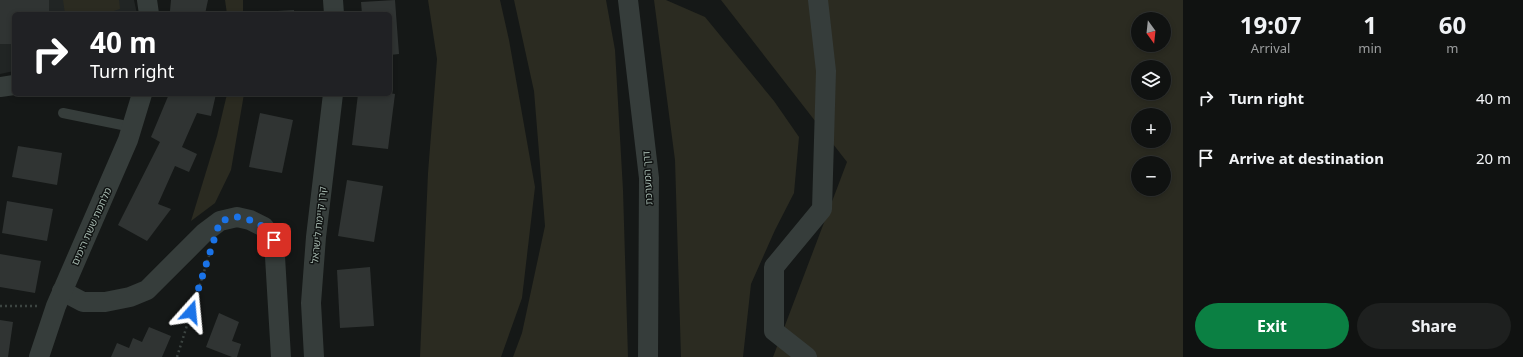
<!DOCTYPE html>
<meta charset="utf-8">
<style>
:root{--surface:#101211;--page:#1e201f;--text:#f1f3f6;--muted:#9c9e9f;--line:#303231;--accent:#0b8043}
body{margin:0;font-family:"Noto Sans","Noto Sans Hebrew",sans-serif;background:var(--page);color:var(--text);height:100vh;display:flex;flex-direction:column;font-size:15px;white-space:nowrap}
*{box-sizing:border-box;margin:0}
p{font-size:13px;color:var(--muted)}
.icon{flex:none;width:22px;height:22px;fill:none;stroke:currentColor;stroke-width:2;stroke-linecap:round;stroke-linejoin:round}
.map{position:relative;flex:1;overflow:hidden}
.drawer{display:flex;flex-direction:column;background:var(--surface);width:340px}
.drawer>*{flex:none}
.hud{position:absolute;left:12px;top:12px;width:380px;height:84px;border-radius:6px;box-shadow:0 2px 6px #0003,0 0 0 1px var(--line);background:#202124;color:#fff;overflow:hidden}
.needle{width:26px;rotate:165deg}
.buttons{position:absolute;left:1131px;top:12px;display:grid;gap:8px}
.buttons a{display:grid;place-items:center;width:40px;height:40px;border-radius:50%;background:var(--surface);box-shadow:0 2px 6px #0003,0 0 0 1px var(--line);font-size:20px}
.pin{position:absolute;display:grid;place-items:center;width:34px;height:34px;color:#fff;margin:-17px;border-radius:8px;box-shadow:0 2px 6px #0006}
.me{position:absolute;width:44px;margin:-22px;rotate:18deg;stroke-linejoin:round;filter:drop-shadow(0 0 3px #0008)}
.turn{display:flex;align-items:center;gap:14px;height:84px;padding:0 12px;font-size:18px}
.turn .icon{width:52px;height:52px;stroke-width:2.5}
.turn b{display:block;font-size:28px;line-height:34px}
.eta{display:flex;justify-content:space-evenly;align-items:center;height:68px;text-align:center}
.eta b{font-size:24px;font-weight:700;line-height:28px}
.action{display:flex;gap:8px;margin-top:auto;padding:8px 12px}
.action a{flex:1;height:46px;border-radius:24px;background:var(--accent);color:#fff;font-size:16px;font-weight:700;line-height:46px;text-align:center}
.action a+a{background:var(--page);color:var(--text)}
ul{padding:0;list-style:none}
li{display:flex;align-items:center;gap:12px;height:60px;padding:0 12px}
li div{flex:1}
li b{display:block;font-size:15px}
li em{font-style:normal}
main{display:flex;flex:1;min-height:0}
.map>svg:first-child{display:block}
.built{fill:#212524}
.green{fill:#2b2b21;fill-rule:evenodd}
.building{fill:#303433}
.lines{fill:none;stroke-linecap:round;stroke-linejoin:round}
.path{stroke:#3c4441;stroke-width:2.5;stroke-dasharray:2 3;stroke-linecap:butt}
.lane{stroke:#363d3b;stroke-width:10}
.street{stroke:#363d3b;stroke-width:20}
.route{stroke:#1a73e8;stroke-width:7;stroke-dasharray:0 12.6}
.labels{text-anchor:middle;stroke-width:3;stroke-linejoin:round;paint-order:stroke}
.street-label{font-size:10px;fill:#a6b9b0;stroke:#101312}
</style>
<main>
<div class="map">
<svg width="1183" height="357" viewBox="0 0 1183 357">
<rect width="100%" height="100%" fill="#151817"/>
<!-- built -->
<polygon class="built" points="0,0 134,0 137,14 14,14 14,71 0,74"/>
<!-- green -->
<g class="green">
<polygon points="63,0 119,0 120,9 105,14 65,14"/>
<polygon points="225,0 243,0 243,14 227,14"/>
<polygon points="428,0 500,0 509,40 535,187 522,298 501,357 420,357 428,173 437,59"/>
<polygon points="514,0 606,0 615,50 623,190 628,357 513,357 522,333 545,226 534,91"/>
<polygon points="654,0 666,0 705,17 774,101 799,137 794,193 775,230 751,284 743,357 681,357 675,160"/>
<path d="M721 0H1183V357H773L847 162ZM1138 19H1164V45H1138ZM1138 67H1164V93H1138ZM1138 115H1164V141H1138ZM1138 163H1164V189H1138Z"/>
<polygon points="227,94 244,94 231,170 215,203 191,221 217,136"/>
</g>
<!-- building -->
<g class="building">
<polygon points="0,0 49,0 49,14 14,14 14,44 0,44"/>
<polygon points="171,0 208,0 205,14 181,14 170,11"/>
<polygon points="395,0 399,54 390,55 390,14 362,14 361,2"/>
<polygon points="294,10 294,14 261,14 261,12"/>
<polygon points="390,93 395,94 388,149 352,145 358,94"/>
<polygon points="169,94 216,94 211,116 197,113 182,147 197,154 189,172 175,166 158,204 171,209 147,241 118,225 160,142 151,137"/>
<polygon points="260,113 293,120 282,173 249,167"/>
<polygon points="18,146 62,153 57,185 12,177"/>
<polygon points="347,180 383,186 374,242 338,236"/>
<polygon points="7,201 53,209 47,241 2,233"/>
<polygon points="0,254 41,261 35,293 0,287"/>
<polygon points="370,267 374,326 340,328 337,270"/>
<polygon points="219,313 239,322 232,341 241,344 237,357 232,357 206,347"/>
<polygon points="0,320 13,322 8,357 0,357"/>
<polygon points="149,327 171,336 162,357 111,357 117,343 129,348 133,338 142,342"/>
</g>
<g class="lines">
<!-- path -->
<g class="path">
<polyline points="0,306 37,306"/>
<polyline points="177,357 209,256"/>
</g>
<!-- lane -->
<polyline class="lane" points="63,113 132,127"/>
<!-- street -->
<g class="street">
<polyline points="147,0 149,14"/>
<polyline points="333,0 334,14"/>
<polyline points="628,0 649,178 648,357"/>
<polyline points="0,87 14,85"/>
<polyline points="62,291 83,302 105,302 130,297 147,290 204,233 220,221 237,217 250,220 264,227 274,240 281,357"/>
<polyline points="39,357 56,306 128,140 142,94"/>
<polyline points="314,357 311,303 316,237 333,94"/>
<polyline points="807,357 774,331 774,267 822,209 826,71 818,0"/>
</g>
</g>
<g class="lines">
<!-- route -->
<polyline class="route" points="191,312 220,221 237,217 250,220 264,227 274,240"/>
</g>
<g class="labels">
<!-- street labels -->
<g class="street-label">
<text transform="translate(647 178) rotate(-93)" y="4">דרך המערכת</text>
<text transform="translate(318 225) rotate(-84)" y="4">קרן קיימת לישראל</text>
<text transform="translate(91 226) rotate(-66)" y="4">מלחמת ששת הימים</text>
</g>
</g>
</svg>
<div class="buttons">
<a><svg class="needle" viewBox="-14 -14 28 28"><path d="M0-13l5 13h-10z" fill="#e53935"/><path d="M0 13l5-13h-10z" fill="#9c9e9f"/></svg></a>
<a><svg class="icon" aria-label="layers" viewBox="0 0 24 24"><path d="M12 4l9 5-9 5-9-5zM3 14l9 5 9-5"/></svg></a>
<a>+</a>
<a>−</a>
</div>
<div class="pin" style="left:274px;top:240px;background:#d93025"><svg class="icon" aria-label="arrive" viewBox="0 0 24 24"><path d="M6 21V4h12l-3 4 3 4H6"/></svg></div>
<svg class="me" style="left:191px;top:312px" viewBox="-20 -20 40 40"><path d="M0-17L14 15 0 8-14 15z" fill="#1a73e8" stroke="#fff" stroke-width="4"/></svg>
<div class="hud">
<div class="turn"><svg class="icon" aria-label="right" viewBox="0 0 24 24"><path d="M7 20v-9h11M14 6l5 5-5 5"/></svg><div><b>40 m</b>Turn right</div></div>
</div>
</div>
<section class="drawer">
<div class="eta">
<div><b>19:07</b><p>Arrival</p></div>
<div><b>1</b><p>min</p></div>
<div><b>60</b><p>m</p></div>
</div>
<ul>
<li><svg class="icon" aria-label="right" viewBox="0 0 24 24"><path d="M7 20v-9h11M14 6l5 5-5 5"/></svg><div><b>Turn right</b></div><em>40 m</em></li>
<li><svg class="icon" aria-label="arrive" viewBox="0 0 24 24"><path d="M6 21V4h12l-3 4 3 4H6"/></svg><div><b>Arrive at destination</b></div><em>20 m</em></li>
</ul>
<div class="action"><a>Exit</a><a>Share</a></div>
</section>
</main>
